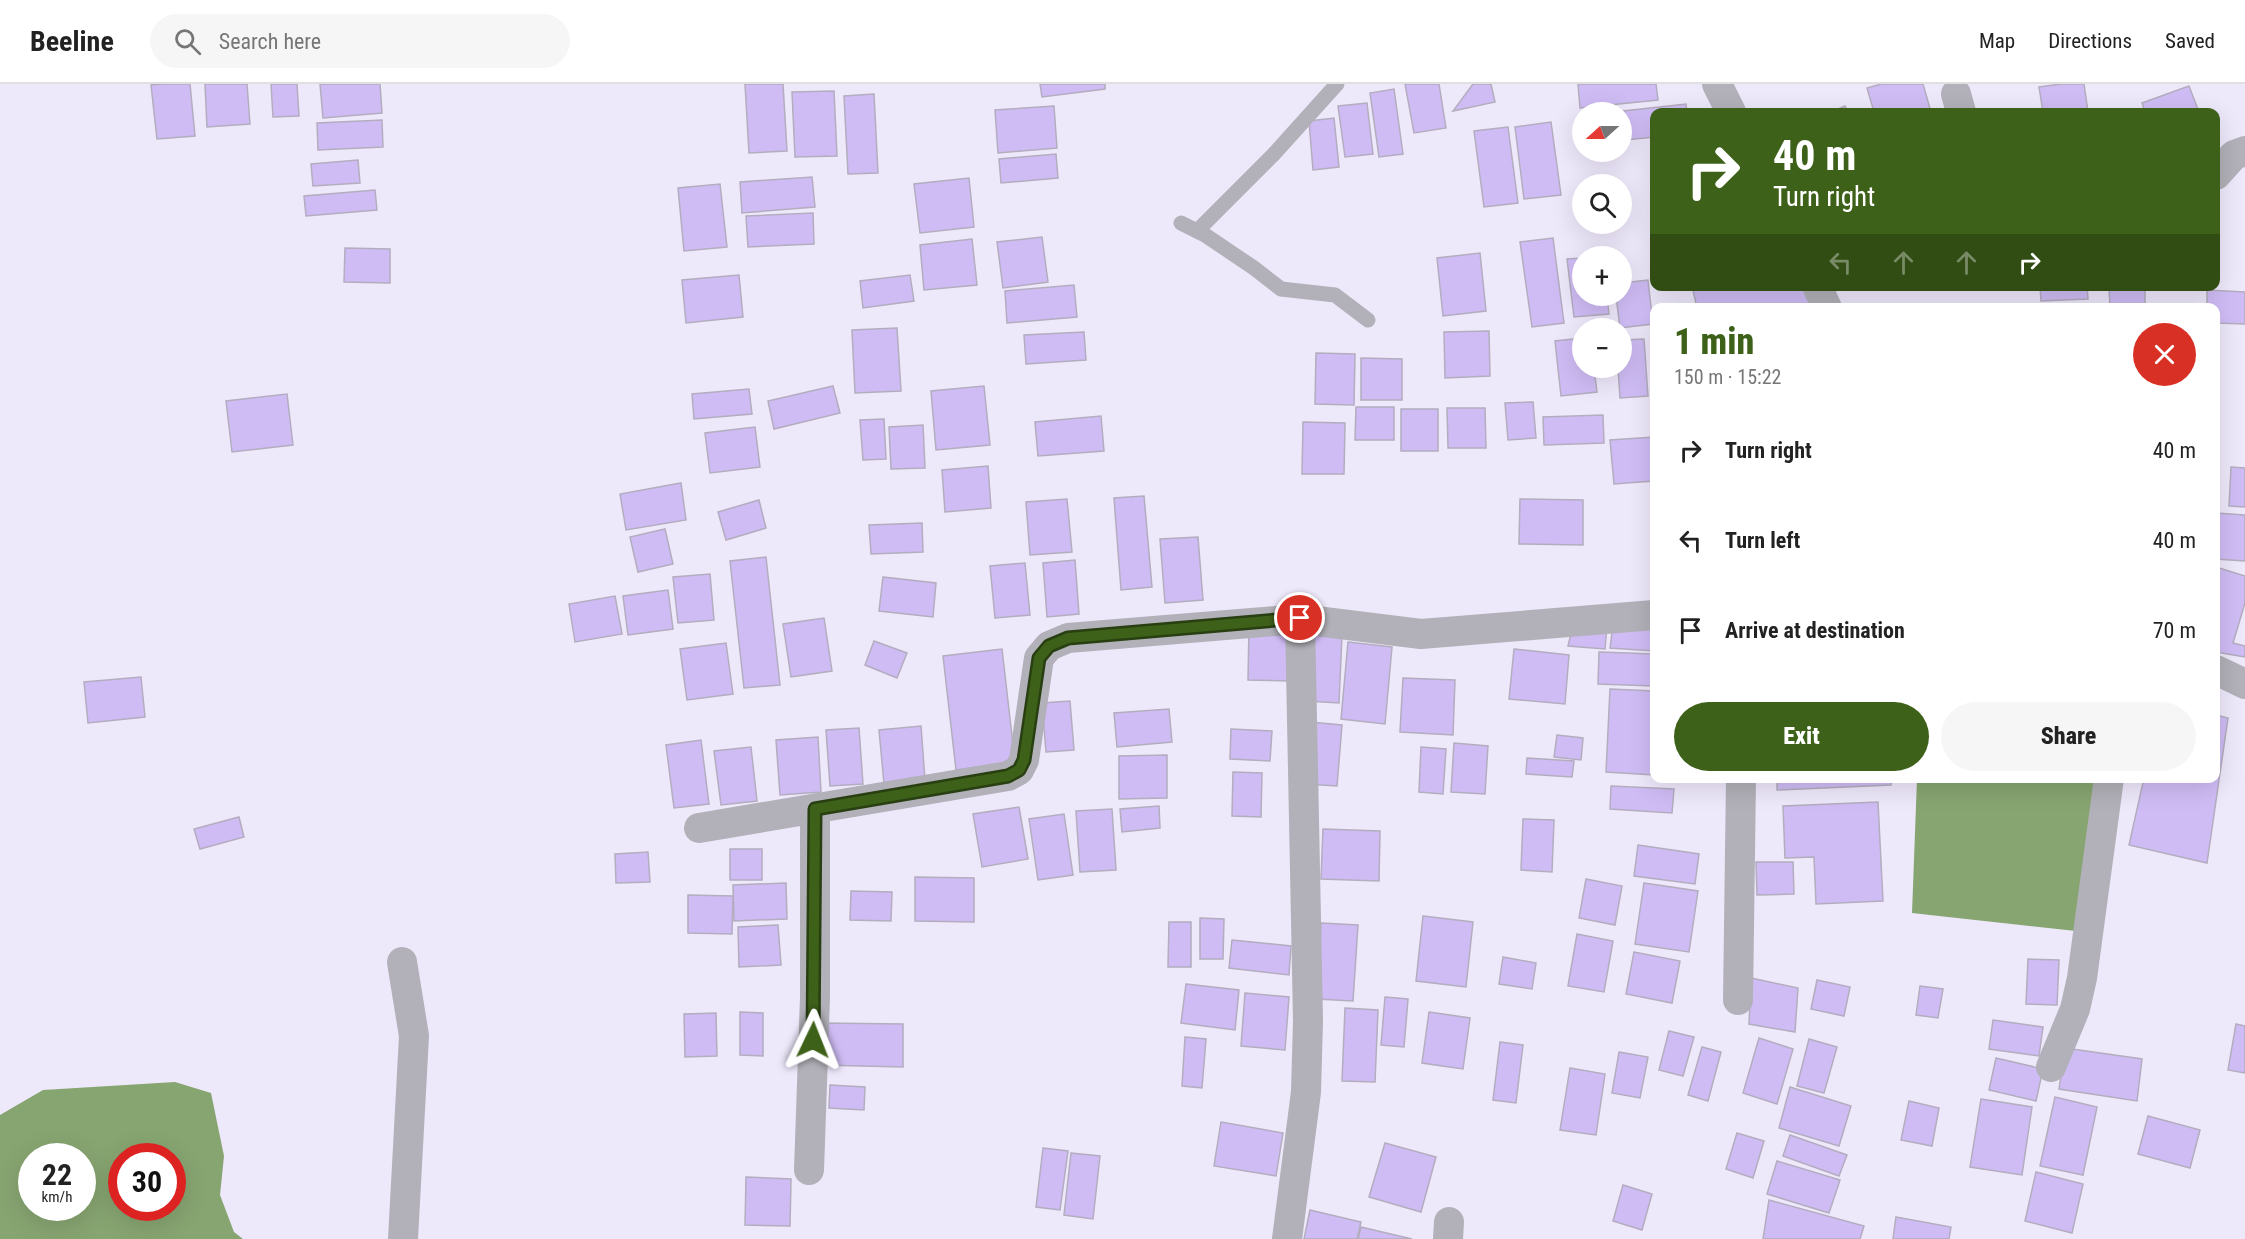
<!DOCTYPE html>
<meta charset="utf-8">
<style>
:root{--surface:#fff;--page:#f6f6f6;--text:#222;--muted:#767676;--line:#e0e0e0;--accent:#3e611a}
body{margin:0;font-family:"Roboto Condensed",sans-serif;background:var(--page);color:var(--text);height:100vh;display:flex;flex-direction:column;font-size:22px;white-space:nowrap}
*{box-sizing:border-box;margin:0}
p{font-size:20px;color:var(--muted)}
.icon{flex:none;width:33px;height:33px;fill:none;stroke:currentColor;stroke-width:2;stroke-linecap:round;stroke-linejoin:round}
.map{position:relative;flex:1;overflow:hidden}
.details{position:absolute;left:1650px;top:219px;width:570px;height:480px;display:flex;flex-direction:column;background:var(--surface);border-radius:12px;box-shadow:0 6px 24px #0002}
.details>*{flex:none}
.guide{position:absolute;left:1650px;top:24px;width:570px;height:183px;border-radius:12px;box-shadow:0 6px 24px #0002;background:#3e611a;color:#fff;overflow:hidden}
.needle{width:39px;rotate:249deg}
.controls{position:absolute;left:1572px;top:18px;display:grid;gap:12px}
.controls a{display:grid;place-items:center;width:60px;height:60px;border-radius:50%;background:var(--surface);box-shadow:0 6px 24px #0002;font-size:30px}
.speed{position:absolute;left:18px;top:1059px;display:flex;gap:12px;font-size:30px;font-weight:700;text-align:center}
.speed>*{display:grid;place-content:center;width:78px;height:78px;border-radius:50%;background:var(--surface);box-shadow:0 6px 24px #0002;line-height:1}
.speed small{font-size:15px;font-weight:400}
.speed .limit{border:9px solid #d22;background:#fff;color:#111}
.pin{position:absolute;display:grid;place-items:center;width:51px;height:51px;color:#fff;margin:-26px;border:3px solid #fff;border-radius:50%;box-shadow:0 2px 6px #0007}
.me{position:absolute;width:66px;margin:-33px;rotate:2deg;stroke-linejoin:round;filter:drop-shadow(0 0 4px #0008)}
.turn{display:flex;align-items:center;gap:21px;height:126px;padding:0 24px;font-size:27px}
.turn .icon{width:78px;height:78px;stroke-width:2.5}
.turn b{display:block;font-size:42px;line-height:51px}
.lanes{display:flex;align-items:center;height:57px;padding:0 24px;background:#0003;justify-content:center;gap:30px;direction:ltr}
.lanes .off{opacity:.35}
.round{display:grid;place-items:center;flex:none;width:63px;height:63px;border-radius:32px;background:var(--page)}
.overview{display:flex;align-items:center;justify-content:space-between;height:102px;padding:0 24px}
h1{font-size:36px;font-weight:800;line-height:45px;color:var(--accent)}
.primary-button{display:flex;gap:12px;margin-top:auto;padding:12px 24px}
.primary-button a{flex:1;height:69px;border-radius:36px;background:var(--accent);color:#fff;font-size:24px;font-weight:800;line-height:69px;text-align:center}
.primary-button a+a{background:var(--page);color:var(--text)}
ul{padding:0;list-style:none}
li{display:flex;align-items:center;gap:18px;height:90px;padding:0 24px}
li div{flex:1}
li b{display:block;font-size:22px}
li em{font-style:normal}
header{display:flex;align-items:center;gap:36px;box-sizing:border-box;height:84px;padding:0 30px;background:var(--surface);border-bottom:2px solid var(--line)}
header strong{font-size:28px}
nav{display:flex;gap:33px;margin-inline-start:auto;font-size:21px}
.search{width:420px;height:54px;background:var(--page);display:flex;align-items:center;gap:15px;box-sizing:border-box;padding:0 21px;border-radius:33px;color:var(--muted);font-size:22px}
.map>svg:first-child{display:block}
.water{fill:#87a571;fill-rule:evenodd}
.building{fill:#cfbcf5;stroke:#b3adbf;stroke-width:1.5}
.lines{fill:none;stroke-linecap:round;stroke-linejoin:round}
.lane{stroke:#b2b0b8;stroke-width:15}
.street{stroke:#b2b0b8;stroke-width:30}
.route-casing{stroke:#283f11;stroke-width:15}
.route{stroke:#3e611a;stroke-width:10}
</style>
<header>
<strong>Beeline</strong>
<div class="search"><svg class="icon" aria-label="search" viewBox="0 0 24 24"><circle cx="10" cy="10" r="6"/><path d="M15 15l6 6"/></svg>Search here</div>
<nav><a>Map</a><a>Directions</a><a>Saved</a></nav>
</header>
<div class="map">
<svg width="2245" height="1155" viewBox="0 0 2245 1155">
<rect width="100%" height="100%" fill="#eee8fb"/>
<!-- water -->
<g class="water">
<polygon points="1917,695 2100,695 2085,848 1912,829"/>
<path d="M175 998 211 1009 224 1072 220 1111 234 1148 243 1155H0V1031L43 1006ZM32 1072H82V1124H32ZM122 1072H172V1124H122Z"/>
</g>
<!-- building -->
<g class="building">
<polygon points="162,0 190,0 195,52 157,55 151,1"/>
<polygon points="205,0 247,0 250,40 207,43"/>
<polygon points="271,0 297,0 299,32 273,33"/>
<polygon points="320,0 380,0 382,29 323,34"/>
<polygon points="745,0 783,0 787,67 749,69"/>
<polygon points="1040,0 1105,0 1105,5 1042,13"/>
<polygon points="1405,0 1439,0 1446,44 1414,49"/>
<polygon points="1473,0 1491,0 1495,18 1453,27"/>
<polygon points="1578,0 1656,0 1658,16 1580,24"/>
<polygon points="1881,0 1923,0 1931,28 1874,28 1867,4"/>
<polygon points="2061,0 2084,0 2088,28 2043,28 2039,3"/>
<polygon points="2189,2 2199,28 2145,28 2142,19"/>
<polygon points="1394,5 1403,70 1379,73 1370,9"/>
<polygon points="834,7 837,72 795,73 792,8"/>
<polygon points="874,10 878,89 848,90 844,12"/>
<polygon points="1367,19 1373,70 1345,73 1338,22"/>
<polygon points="1686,20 1687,28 1654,28 1654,53 1626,56 1623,27"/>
<polygon points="1054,22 1057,64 998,69 995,26"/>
<polygon points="1845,22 1848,28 1831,28"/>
<polygon points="1334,34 1339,83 1313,86 1309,37"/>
<polygon points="382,36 383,63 318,66 317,39"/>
<polygon points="1551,38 1561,111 1524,115 1515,43"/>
<polygon points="1508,43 1518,119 1484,123 1474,47"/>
<polygon points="1056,70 1058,94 1001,99 999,75"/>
<polygon points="358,76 360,99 313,102 311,80"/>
<polygon points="812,93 815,123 742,129 740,98"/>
<polygon points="969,94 974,143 920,149 914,100"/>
<polygon points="720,100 727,163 684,167 678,104"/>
<polygon points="375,106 377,126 306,132 304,112"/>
<polygon points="813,129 814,160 748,163 746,132"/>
<polygon points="1042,153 1048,198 1003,204 997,158"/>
<polygon points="1553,154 1564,239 1532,243 1520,158"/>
<polygon points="972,155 977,201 924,206 920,161"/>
<polygon points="345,164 390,165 390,199 344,198"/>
<polygon points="1480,169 1486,227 1443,232 1437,174"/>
<polygon points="1582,174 1582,212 1607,212 1609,230 1574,233 1567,175"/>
<polygon points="739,191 743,233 686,239 682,196"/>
<polygon points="910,191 914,217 863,224 860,197"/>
<polygon points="1648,196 1653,240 1620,244 1616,212 1622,212 1622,199"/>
<polygon points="1074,201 1077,233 1007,239 1005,207"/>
<polygon points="1692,202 1813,202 1825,224 1697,224"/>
<polygon points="2040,202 2087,202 2088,215 2041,217"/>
<polygon points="2109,202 2145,202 2145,224 2110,224"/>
<polygon points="2207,206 2245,208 2245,240 2216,239 2216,224 2207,224"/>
<polygon points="897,244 901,307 855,309 852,246"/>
<polygon points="1489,247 1490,292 1445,294 1444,248"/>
<polygon points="1084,248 1086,276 1026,280 1024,251"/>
<polygon points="1582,254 1582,284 1594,284 1597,308 1561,312 1555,257"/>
<polygon points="1644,255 1648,312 1620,314 1618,284 1622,284 1622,256"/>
<polygon points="1316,269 1355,270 1354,321 1315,320"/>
<polygon points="1361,274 1402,275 1402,316 1361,316"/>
<polygon points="833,302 840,329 774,345 768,317"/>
<polygon points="984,302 990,361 936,366 931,307"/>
<polygon points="749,305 752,330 694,335 692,310"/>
<polygon points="287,310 293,361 232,368 226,317"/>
<polygon points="1533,318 1536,354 1508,356 1505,319"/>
<polygon points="1356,323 1394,323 1394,356 1355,356"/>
<polygon points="1447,324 1485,324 1486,364 1448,364"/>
<rect x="1401" y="325" width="37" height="42"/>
<polygon points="1603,331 1604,359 1544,361 1543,333"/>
<polygon points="1101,332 1104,367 1038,372 1035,338"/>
<polygon points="884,335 886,375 863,376 860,336"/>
<polygon points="1303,338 1345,339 1344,390 1302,390"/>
<polygon points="923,341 925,384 891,385 889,343"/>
<polygon points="755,343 760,383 710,389 705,349"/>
<polygon points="1654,353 1654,397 1614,400 1610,356"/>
<polygon points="988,382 991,424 945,428 942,386"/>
<polygon points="2231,383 2245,384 2245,423 2229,422"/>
<polygon points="681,399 686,436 626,446 620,410"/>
<polygon points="1144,412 1152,503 1121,506 1114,414"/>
<polygon points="1067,415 1072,468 1030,471 1026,418"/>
<polygon points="1520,415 1583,416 1583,461 1519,460"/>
<polygon points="759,416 766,444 726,456 718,428"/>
<polygon points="2216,429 2245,431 2245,477 2216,475"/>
<polygon points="922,439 923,468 871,470 869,441"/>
<polygon points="665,445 673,480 638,488 630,453"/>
<polygon points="1198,453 1203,516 1165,519 1160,455"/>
<polygon points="766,473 780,601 744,604 730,477"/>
<polygon points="1075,476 1079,530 1047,533 1043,479"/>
<polygon points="1025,479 1030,531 995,534 990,482"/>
<polygon points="2216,483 2245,492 2245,519 2233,559 2245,562 2245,573 2216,568"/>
<polygon points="710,490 714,536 678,539 673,493"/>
<polygon points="883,493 936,499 933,533 879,527"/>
<polygon points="668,506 673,545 628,551 623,512"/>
<polygon points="615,512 622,550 575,558 569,520"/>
<polygon points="824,534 832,587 791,593 783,540"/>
<polygon points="1654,536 1654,567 1610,564 1613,541"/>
<polygon points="1607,542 1605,565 1568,562 1572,545"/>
<polygon points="1249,543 1290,544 1289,597 1248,596"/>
<polygon points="1309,549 1342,551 1339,619 1306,617"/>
<polygon points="874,557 907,569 897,594 865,581"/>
<polygon points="1348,558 1392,563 1385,640 1341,635"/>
<polygon points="726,559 733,610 687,616 680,565"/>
<polygon points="1002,565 1015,678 956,686 943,572"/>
<polygon points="1514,565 1569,571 1565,620 1509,615"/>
<polygon points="1599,568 1654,570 1654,602 1598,600"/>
<polygon points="141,593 145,633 88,639 84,598"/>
<polygon points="1403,594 1455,596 1453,651 1400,648"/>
<polygon points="1610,605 1654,607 1652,662 1654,662 1654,691 1606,688"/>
<polygon points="1070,617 1074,666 1046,668 1042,619"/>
<polygon points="1169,625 1172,658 1117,663 1114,629"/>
<polygon points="2216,631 2228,634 2207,779 2129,761 2144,694 2216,694"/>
<polygon points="1310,638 1342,641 1337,702 1305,700"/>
<polygon points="921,642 925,696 884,700 879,646"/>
<polygon points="859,644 863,700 830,702 826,646"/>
<polygon points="1231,645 1272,647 1270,677 1230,675"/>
<polygon points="1557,651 1583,654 1581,676 1554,673"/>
<polygon points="818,653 821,708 780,711 776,656"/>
<polygon points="701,656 709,720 674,724 666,661"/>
<polygon points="1454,659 1488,662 1485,710 1451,708"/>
<polygon points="751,663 757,717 721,721 714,667"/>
<polygon points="1421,663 1446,665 1443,710 1419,708"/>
<polygon points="1167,671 1167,714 1119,715 1119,672"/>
<polygon points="1527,674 1574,677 1572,693 1526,690"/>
<polygon points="1233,688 1262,689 1261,733 1232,732"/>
<polygon points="1777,694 1892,694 1891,701 1777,706"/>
<polygon points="1611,702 1674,705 1672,729 1610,725"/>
<polygon points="1878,718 1883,817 1816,820 1814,773 1785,774 1783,722"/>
<polygon points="1159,722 1160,744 1122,748 1120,725"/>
<polygon points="1019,723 1028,775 982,783 973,730"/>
<polygon points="1112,725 1116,786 1080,788 1076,727"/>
<polygon points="1064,730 1073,791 1038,796 1029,735"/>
<polygon points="239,733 244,753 200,765 194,745"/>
<polygon points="1523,735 1554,736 1552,788 1521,786"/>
<polygon points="1323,745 1380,747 1379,797 1321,795"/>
<polygon points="1638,761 1699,770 1695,800 1634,792"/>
<rect x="730" y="765" width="32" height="31"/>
<polygon points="648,768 650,798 616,799 615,770"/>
<polygon points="1756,778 1793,778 1794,810 1757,811"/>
<polygon points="915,793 974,794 974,838 915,837"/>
<polygon points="1586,795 1622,802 1615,841 1579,834"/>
<polygon points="786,799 787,835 734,837 733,801"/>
<polygon points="1644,799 1698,807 1689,868 1635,860"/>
<polygon points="851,807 892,808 891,837 850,836"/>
<polygon points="688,811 733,812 732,850 688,849"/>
<polygon points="1423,832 1473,838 1466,903 1416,897"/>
<polygon points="1200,834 1224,835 1223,875 1200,875"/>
<polygon points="1169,838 1191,838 1191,883 1168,883"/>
<polygon points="1321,839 1358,841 1353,917 1317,915"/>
<polygon points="778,841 781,881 739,883 738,843"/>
<polygon points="1577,850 1613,857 1604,908 1568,902"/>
<polygon points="1232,856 1291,862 1289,891 1229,884"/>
<polygon points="1634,868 1680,877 1672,919 1626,910"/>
<polygon points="1503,873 1536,879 1532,905 1499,900"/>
<polygon points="2028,875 2059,876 2057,921 2026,920"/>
<polygon points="1751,894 1798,904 1795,948 1749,940"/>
<polygon points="1817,896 1850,903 1844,932 1811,925"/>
<polygon points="1186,900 1239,906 1235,946 1181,939"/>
<polygon points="1920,902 1943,905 1938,934 1916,931"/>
<polygon points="1245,909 1289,913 1285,966 1241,962"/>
<polygon points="1385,913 1408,915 1404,963 1381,961"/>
<polygon points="1345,924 1378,926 1375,998 1342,997"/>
<polygon points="740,928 763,929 763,972 740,971"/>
<polygon points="1429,928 1470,934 1463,985 1422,979"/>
<polygon points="716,929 717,972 685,973 684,930"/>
<polygon points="1993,936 2043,943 2039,972 1989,965"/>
<polygon points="821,939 903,940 903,983 820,981"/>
<polygon points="2236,940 2245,942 2245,989 2228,986"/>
<polygon points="1669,947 1694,953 1683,992 1659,986"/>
<polygon points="1185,953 1206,955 1202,1004 1182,1002"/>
<polygon points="1759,954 1793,965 1777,1020 1743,1009"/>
<polygon points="1809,955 1837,963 1824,1009 1797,1002"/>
<polygon points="1500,958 1523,961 1516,1019 1493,1016"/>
<polygon points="1702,963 1721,968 1708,1017 1688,1011"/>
<polygon points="2065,964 2142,975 2137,1017 2059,1005"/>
<polygon points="1619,968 1648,973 1640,1014 1612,1009"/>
<polygon points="1996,974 2043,985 2036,1017 1989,1006"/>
<polygon points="1570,984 1605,990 1596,1051 1560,1046"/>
<polygon points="830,1001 865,1003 864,1026 829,1024"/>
<polygon points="1790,1003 1851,1022 1839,1062 1779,1044"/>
<polygon points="2055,1013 2097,1023 2083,1091 2040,1082"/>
<polygon points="1981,1015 2032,1023 2022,1091 1970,1083"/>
<polygon points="1909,1017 1939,1024 1932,1062 1901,1056"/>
<polygon points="2148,1032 2200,1046 2190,1084 2138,1070"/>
<polygon points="1221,1038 1283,1049 1276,1092 1214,1082"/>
<polygon points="1737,1049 1764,1057 1753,1094 1726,1085"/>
<polygon points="1790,1051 1847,1071 1839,1092 1783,1072"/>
<polygon points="1385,1059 1436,1073 1421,1128 1369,1113"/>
<polygon points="1043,1064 1068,1067 1060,1126 1036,1123"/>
<polygon points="1071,1069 1100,1072 1093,1135 1064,1131"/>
<polygon points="1777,1077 1840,1096 1829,1129 1767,1110"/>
<polygon points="2036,1088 2083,1100 2072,1149 2025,1137"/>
<polygon points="746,1093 791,1095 790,1142 745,1141"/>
<polygon points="1623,1101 1652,1110 1642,1146 1613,1137"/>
<polygon points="1769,1116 1864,1142 1860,1155 1763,1155"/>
<polygon points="1310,1126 1361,1138 1357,1155 1304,1155"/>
<polygon points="1896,1133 1951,1143 1949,1155 1893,1155"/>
<polygon points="1361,1143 1412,1155 1358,1155"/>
</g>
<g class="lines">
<!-- lane -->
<g class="lane">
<polyline points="1181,139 1205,151 1254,184 1281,205 1335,211 1368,236"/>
<polyline points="1197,147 1273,71 1337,0"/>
</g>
<!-- street -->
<g class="street">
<polyline points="1717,0 1731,28"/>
<polyline points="1956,10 1961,28"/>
<polyline points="2216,91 2234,71 2245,67"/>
<polyline points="1817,202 1827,224"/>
<polyline points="2216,586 2245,600"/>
<polyline points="699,744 1008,692 1019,686 1024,676 1039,574 1049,562 1068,554 1300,535 1421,550 1654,531"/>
<polyline points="402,878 414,952 403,1155"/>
<polyline points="1738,916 1741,694"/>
<polyline points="2051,983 2075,925 2082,894 2109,694"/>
<polyline points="809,1086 815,913 815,725"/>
<polyline points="1287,1155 1306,1008 1308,937 1300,535"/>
<polyline points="1448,1155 1449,1138"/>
</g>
</g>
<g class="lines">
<defs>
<polyline id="route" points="813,956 815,725 1008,692 1019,686 1024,676 1039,574 1049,562 1068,554 1300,534"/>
</defs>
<!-- route casing -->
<use href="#route" class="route-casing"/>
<!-- route -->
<use href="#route" class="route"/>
</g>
</svg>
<div class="controls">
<a><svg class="needle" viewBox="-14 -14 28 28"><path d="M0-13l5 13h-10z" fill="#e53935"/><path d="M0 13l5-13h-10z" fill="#767676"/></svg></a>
<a><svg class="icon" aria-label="search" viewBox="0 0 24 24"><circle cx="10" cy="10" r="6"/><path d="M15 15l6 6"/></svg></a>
<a>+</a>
<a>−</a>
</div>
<div class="speed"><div>22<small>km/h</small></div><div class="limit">30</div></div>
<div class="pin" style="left:1300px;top:534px;background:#d93025"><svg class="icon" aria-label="arrive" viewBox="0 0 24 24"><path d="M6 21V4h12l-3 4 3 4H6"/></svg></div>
<svg class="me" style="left:813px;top:956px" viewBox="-20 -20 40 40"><path d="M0-17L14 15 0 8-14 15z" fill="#3e611a" stroke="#fff" stroke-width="4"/></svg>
<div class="guide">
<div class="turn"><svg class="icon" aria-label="right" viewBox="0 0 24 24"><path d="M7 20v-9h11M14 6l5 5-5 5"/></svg><div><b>40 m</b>Turn right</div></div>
<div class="lanes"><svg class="icon off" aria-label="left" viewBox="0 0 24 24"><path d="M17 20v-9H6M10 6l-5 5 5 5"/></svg><svg class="icon off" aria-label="ahead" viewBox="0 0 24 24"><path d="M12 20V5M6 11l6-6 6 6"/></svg><svg class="icon off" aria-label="ahead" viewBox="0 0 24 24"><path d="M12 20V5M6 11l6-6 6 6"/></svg><svg class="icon" aria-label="right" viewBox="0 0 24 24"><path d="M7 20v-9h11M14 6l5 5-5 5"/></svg></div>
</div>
<section class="details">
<div class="overview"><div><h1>1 min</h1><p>150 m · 15:22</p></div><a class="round" style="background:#d93025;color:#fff"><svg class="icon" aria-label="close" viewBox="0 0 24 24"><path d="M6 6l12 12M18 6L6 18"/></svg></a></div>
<ul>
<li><svg class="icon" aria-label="right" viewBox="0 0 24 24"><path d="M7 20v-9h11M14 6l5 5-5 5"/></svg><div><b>Turn right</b></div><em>40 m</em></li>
<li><svg class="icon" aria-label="left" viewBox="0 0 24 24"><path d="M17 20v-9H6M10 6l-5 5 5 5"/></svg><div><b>Turn left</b></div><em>40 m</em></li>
<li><svg class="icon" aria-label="arrive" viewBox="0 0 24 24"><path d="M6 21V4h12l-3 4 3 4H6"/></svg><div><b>Arrive at destination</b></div><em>70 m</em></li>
</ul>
<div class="primary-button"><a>Exit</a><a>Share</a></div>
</section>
</div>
